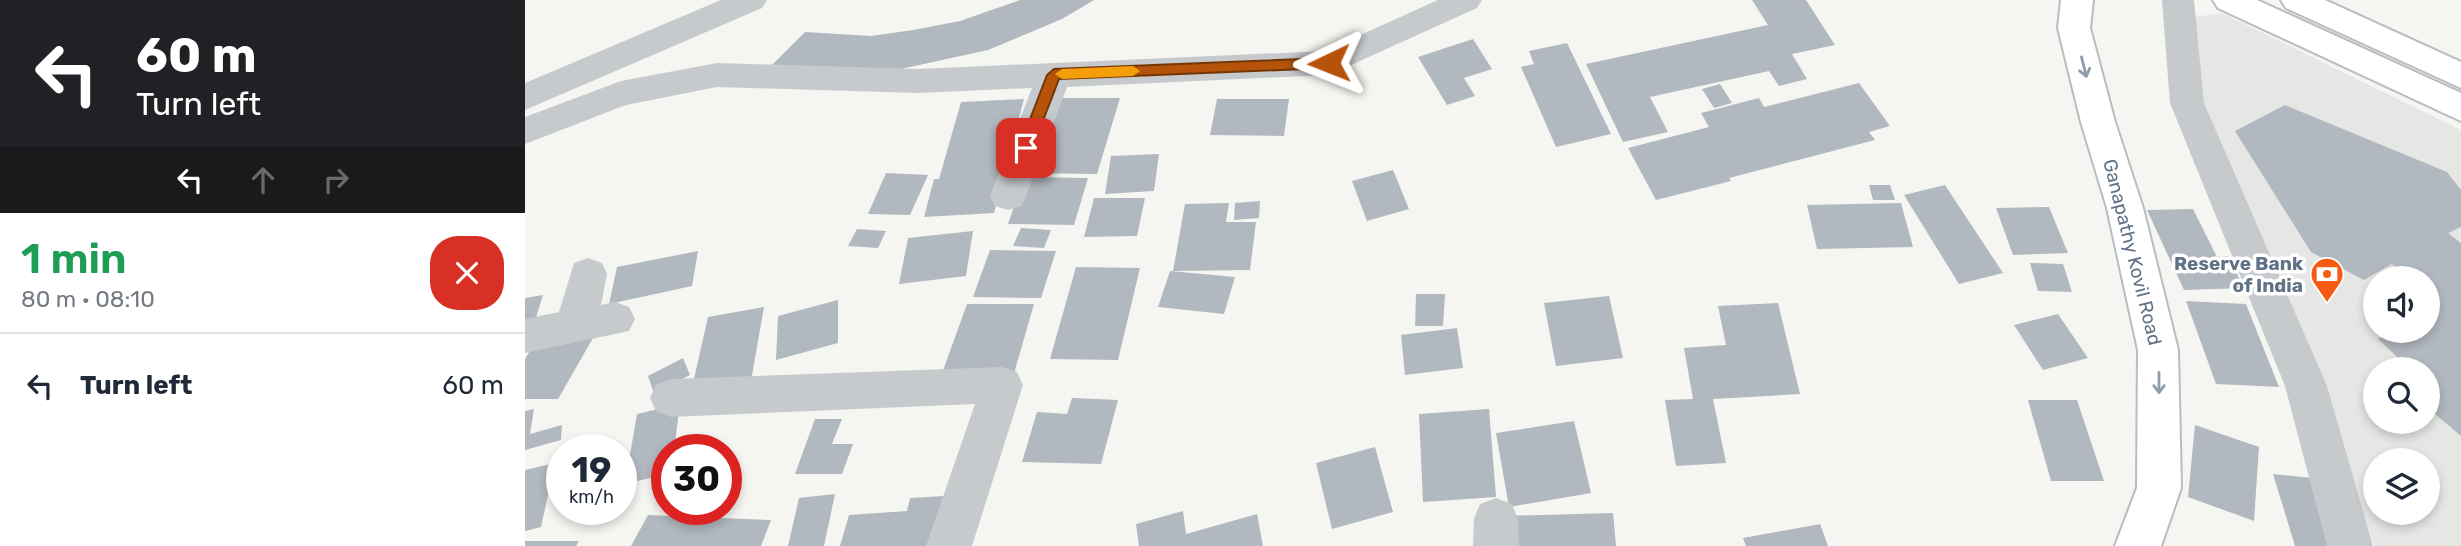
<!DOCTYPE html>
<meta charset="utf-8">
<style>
:root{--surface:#fff;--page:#f6f6f7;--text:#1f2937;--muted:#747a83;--line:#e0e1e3}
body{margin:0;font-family:Rubik,sans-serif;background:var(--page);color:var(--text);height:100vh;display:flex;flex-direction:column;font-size:26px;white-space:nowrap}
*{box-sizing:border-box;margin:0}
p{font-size:23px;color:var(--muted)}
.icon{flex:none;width:38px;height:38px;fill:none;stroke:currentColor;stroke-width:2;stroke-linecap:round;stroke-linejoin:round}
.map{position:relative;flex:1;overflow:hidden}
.sheet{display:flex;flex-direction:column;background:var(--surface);width:525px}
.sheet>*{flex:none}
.top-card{background:#202124;color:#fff;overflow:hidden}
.controls{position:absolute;left:1838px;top:266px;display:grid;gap:14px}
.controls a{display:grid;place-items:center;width:77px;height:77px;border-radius:50%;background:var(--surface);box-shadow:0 4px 10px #0003;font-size:35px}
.speed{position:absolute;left:21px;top:434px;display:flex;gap:14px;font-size:35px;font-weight:700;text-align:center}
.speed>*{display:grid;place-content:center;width:91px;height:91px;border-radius:50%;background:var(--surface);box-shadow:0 4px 10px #0003;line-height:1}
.speed small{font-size:18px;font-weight:400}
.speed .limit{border:10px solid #d22;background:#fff;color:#111}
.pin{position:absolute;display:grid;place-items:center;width:60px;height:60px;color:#fff;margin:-30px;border-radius:14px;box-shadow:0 4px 10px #0006}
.me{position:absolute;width:77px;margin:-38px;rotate:268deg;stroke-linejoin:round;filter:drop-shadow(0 0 5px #0008)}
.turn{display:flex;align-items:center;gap:24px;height:147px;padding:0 21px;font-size:32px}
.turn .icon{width:91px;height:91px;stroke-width:2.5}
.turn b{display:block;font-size:49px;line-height:60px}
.lanes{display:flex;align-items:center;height:66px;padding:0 21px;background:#0003;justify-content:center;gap:35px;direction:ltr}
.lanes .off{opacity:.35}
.round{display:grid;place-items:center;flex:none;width:74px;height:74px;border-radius:28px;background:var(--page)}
.head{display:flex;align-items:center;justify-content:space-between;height:119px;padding:0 21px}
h1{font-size:42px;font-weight:600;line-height:52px;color:#1e9e55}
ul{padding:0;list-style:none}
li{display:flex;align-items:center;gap:21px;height:105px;padding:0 21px;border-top:2px solid var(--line)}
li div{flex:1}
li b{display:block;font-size:26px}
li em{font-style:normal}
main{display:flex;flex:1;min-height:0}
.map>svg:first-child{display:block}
.built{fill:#e6e7e5;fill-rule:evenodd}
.building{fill:#b1b8bf}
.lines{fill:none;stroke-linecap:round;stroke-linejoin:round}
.major-casing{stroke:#b9bcc0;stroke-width:4}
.minor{fill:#c7cacd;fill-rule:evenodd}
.major{fill:#fff;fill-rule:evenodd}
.oneway{stroke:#909caa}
.route{fill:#b45309;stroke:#753606;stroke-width:2}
.slow{fill:#f59e0b}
.labels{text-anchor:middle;stroke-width:7;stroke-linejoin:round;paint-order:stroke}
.street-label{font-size:19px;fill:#617286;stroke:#fff}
.poi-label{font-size:19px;font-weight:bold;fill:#617286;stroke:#fff;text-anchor:end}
</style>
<main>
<section class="sheet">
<div class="top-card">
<div class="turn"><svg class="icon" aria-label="left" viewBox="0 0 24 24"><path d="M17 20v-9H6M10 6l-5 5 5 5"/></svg><div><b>60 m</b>Turn left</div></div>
<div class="lanes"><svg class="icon" aria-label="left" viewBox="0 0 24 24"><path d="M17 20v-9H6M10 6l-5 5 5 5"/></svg><svg class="icon off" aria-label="ahead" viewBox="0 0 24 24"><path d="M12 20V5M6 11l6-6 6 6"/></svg><svg class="icon off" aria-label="right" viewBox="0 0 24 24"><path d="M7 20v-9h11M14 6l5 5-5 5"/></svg></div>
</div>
<div class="head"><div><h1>1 min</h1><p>80 m · 08:10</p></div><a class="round" style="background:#d93025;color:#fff"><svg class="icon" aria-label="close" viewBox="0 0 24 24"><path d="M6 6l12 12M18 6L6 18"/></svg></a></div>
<ul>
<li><svg class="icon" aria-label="left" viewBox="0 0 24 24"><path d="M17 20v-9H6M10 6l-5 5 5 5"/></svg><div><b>Turn left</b></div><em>60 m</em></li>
</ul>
</section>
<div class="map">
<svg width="1936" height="546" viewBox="0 0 1936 546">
<rect width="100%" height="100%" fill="#f5f6f1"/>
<!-- built -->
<path class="built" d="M1697 13 1936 130V546H1850L1681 123 1669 17ZM1850 278H1902V331H1850ZM1850 369H1902V422H1850ZM1850 460H1902V513H1850Z"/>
<!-- building -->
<g class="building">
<polygon points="495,0 569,0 537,19 463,50 376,69 246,66 280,32 346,36 388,30 435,21"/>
<polygon points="1227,0 1281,0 1310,45 1267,54 1282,79 1254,86 1244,71 1125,97 1143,132 1098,142 1061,64 1243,25"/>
<polygon points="948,39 967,69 939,78 950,96 922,105 893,57"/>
<polygon points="1042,43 1086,134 1031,147 996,67 1009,64 1004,51"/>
<polygon points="1334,83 1365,126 1344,132 1350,140 1204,178 1206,181 1131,200 1103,148 1184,127 1176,113 1234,98 1239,107"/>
<polygon points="1195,84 1207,103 1189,108 1177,89"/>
<polygon points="529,98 595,98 572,174 503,173"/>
<polygon points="499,99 469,213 399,217 409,179 414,179 436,102"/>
<polygon points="692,99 764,99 759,136 685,135"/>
<polygon points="1760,105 1922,172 1936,190 1936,227 1923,233 1936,243 1936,436 1902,407 1902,369 1885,369 1853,339 1866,331 1902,331 1902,278 1884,278 1867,264 1839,280 1786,252 1710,131"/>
<polygon points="634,154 629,191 580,194 586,156"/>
<polygon points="868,170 884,209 842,221 827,181"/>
<polygon points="361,173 403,175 385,215 343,214"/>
<polygon points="499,177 563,178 549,225 483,224"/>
<polygon points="1344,185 1365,185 1370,200 1348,200"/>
<polygon points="1420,185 1478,273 1434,284 1379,195"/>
<polygon points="569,198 620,198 612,236 559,237"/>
<polygon points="735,201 734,218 709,220 710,203"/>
<polygon points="704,203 701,222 731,222 725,270 648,271 660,204"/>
<polygon points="1376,203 1388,247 1292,249 1282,205"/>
<polygon points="1524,207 1543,253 1488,255 1471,208"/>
<polygon points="1668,209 1692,257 1703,256 1719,288 1659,290 1622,210"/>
<polygon points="496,228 526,230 519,248 488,246"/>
<polygon points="332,229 361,231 353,248 323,246"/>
<polygon points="448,231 441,276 374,284 383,238"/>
<polygon points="465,250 531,251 516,298 448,297"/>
<polygon points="173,251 167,286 84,304 92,267"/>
<polygon points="1505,263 1538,264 1547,292 1513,291"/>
<polygon points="551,267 615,268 593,360 525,359"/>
<polygon points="645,271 710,277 699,314 633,307"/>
<polygon points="891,294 920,294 918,326 890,326"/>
<polygon points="18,295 9,324 0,326 0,298"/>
<polygon points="1084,296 1098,358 1031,366 1019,303"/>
<polygon points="313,300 313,343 251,360 253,316"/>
<polygon points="1661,301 1721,304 1754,387 1691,384"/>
<polygon points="1253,303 1275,394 1188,399 1201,463 1151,466 1140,400 1168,399 1159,348 1201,345 1193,306"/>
<polygon points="442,304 509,304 488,377 416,376"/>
<polygon points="239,307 226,381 166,392 183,317"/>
<polygon points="1533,314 1563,358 1518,370 1489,325"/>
<polygon points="932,328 938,368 880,375 876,335"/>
<polygon points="13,337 68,338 33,399 0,399 0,359"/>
<polygon points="158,358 165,375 129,393 123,376"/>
<polygon points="547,398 593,400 576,464 497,462 512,412 542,414"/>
<polygon points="1503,400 1552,400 1579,481 1526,481"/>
<polygon points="155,404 149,450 142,450 142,474 100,484 112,414"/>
<polygon points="9,409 5,434 37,425 36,440 0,450 0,411"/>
<polygon points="964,409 971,497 898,502 894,414"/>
<polygon points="290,419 317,419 307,444 328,444 317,474 270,474"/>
<polygon points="1049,421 1066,493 984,507 971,433"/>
<polygon points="1670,425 1734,447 1729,521 1663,497"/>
<polygon points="850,447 868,512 807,529 791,463"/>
<polygon points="30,463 16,527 0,531 0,470"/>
<polygon points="1748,474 1787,478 1809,546 1770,546"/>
<polygon points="310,494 299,546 263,546 274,498"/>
<polygon points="419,496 408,546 315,546 324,515 382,511 385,498"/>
<polygon points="658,511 661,534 732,514 738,546 614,546 611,524"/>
<polygon points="1088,513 1091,546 979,546 978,516"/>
<polygon points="123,515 246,520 236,546 106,546"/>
<polygon points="1295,524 1303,546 1221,546 1218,538"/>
<polygon points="0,541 54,541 51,546 0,546"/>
</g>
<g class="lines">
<defs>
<g id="major">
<polygon points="1536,0 1568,0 1565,28 1590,122 1618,208 1653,350 1656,488 1636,546 1590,546 1612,488 1613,350 1582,208 1556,122 1533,28"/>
<polygon points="1688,0 1732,0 1936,93 1936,121 1693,8"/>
<polygon points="1756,0 1800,0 1936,62 1936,88 1761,8"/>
</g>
</defs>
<!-- major casing -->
<use href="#major" class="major-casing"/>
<!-- minor -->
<g class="minor">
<polygon points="196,0 242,0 237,8 0,110 0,83"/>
<polygon points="913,0 957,0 952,8 804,75 542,87 501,196 496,206 483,210 470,206 465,196 507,88 393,93 192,87 101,105 0,144 0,117 96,81 192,63 393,69 800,51"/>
<polygon points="1637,0 1669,0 1679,103 1802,386 1848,546 1802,546 1760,386 1645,103"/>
<polygon points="63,258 77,263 82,274 76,305 90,302 104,307 110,319 104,331 0,353 0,319 34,312 49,263"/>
<polygon points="477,367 492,372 498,385 447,546 401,546 450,404 146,417 131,411 125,398 131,385 146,379"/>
<polygon points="971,498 987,504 993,519 994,546 948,546 949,519 955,504"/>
</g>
<!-- major -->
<use href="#major" class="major"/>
</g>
<!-- one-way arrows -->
<defs><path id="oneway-shaft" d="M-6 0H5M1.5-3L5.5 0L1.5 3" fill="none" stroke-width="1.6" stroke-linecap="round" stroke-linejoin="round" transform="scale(1.75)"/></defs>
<g class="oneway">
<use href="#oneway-shaft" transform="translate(1559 67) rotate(76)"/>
<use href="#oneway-shaft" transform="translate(1634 383) rotate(90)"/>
</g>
<!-- route -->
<polygon class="route" points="804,58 811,63 804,68 534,79 506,152 501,153 494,148 522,75 529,69"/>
<!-- slow -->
<polygon class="slow" points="608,66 615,71 608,76 537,79 530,74 537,69"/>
<!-- icons -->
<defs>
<symbol id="bank-pin" viewBox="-11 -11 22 30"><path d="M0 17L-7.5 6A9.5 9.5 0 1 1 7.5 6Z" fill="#f55b12" stroke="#fff"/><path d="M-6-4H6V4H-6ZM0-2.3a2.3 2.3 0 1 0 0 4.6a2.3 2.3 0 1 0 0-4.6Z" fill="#fff"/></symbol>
</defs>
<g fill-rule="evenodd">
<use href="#bank-pin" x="1783" y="255" width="38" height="52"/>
</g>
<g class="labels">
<!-- street labels -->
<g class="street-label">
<text transform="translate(1608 252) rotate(76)" y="7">Ganapathy Kovil Road</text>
</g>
<!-- poi labels -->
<g class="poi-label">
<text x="1778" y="270">Reserve Bank<tspan x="1778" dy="22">of India</tspan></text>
</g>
</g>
</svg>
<div class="controls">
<a><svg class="icon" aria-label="sound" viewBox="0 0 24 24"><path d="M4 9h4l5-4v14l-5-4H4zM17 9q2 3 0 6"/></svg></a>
<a><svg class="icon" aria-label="search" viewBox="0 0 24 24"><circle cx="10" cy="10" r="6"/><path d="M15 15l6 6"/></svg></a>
<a><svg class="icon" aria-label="layers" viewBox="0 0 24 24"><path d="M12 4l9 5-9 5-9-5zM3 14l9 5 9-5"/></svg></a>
</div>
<div class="speed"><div>19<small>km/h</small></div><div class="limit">30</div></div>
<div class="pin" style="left:501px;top:148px;background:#d93025"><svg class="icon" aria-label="arrive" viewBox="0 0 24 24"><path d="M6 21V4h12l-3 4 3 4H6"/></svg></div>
<svg class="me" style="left:804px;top:63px" viewBox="-20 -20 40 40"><path d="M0-17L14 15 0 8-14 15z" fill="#b45309" stroke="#fff" stroke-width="4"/></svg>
</div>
</main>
